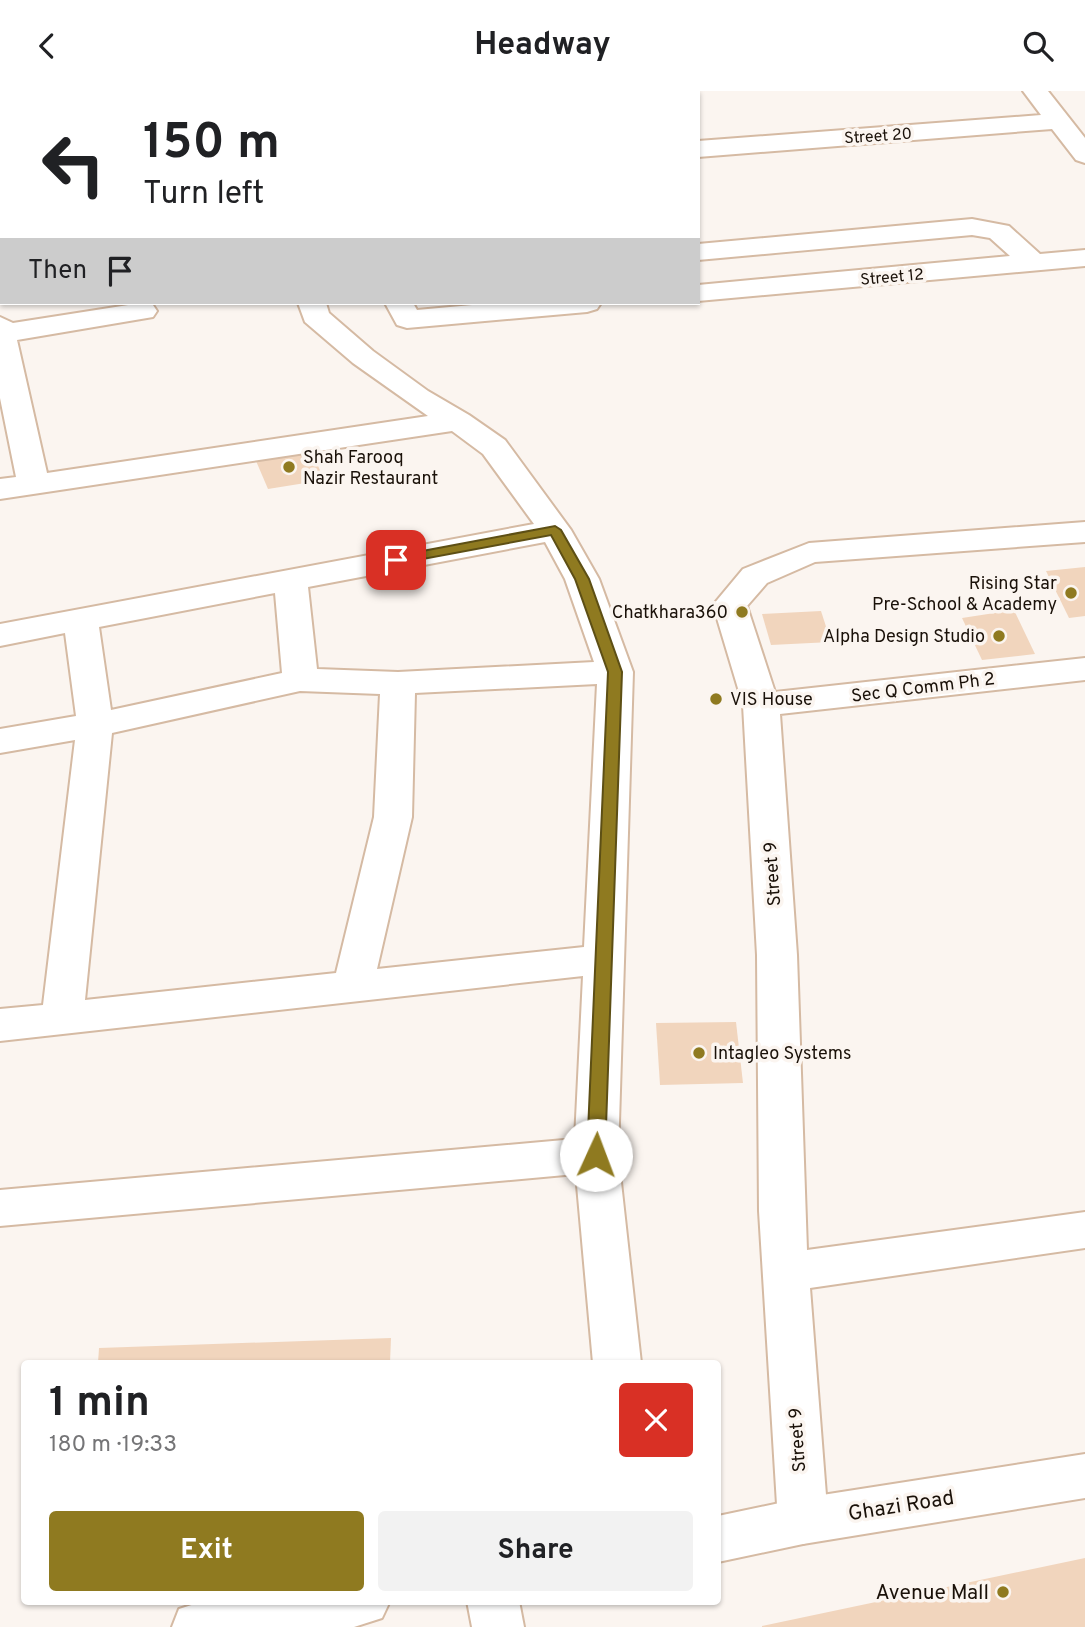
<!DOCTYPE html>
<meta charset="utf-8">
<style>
:root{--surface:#fff;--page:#f2f2f2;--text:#202124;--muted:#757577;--accent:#8f7a20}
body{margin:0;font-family:Overpass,sans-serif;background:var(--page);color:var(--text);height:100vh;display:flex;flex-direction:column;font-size:26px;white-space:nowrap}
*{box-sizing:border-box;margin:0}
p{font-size:23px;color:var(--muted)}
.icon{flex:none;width:38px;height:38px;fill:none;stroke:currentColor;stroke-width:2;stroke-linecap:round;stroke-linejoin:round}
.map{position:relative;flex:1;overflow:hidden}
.sheet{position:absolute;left:21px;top:1269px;width:700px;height:245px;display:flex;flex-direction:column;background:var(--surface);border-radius:7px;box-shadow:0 2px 5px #0004}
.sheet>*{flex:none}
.top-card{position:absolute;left:0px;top:0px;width:700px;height:214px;box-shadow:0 2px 5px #0004;background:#fff;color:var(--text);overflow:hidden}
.pin{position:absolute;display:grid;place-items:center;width:60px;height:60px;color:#fff;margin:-30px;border-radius:14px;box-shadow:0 4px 10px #0006}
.me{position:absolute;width:77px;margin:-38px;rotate:2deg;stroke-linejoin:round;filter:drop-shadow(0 0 5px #0008)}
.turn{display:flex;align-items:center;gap:24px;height:147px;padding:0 28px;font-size:32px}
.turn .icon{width:91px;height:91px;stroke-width:2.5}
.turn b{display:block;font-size:49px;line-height:60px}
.then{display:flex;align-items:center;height:66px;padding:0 28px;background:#0003;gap:14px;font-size:26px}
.round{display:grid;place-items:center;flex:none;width:74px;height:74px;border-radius:7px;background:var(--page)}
.headline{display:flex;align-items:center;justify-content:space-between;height:119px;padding:0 28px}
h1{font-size:42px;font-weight:700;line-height:52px}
.primary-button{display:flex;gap:14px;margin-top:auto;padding:14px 28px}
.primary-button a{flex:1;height:80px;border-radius:7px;background:var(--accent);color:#fff;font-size:28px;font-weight:700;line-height:80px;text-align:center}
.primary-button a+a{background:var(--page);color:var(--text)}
header{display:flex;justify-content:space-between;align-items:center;height:91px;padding:0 28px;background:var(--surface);font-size:32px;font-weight:700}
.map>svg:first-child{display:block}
.building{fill:#f1d5bd}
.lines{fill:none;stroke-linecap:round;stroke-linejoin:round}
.minor-casing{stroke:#d5baa3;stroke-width:4}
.secondary-casing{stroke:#d5baa3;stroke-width:4}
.minor{fill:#fff;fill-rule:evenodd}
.secondary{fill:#fff;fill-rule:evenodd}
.route{fill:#8f7a20;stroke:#5d4f15;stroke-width:2}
.poi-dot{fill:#8f7a20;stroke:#fbf5f0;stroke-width:2.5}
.labels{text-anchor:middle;stroke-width:7;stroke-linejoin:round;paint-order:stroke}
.far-street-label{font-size:16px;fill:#1a1109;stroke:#fbf5f0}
.poi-label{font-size:18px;fill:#1a1109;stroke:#fbf5f0;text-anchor:start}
.street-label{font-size:18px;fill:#1a1109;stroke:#fbf5f0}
.near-street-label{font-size:21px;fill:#1a1109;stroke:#fbf5f0}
.near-poi-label{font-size:21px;fill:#1a1109;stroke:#fbf5f0;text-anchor:end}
</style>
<header><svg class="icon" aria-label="back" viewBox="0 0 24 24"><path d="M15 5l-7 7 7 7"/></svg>Headway<svg class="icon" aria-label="search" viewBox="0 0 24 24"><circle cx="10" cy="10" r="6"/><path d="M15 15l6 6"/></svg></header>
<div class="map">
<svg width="1085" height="1536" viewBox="0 0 1085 1536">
<rect width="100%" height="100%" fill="#fbf5f0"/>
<!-- building -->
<g class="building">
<polygon points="309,353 324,389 268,398 253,363"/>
<polygon points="1085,476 1085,525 1069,527 1046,480"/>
<polygon points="1014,519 1035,563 982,569 962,527"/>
<polygon points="821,520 831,551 771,554 762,523"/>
<polygon points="736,931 743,992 660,994 656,932"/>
<polygon points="391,1247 390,1272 98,1272 99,1257"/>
<polygon points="1085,1467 1085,1536 762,1536 762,1535"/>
</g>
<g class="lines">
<defs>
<g id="minor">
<rect x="21" y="0" width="24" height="2"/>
<polygon points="300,0 324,0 299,2"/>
<polygon points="1023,0 1048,0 1085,47 1085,72 1076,69 1052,38 698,66 698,50 1041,24"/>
<polygon points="2,61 2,83 0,84 0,62"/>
<polygon points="972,128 1009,135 1040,163 1085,159 1085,175 698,210 698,194 1010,165 990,147 972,144 698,169 698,153"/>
<rect x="0" y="132" width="2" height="16"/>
<path d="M141 212 153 214 157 220 153 226 17 249 47 382 428 325 353 272 305 231 298 212H326L329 222 373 260 428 300 469 324 505 349 571 439 599 488 633 581 618 1064 641 1272H593L576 1083 0 1135V1099L575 1048 583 885 0 950V918L43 914 75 649 0 662V638L76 625 65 542 0 555V533L534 433 483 363 452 340 0 408V388L16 386 0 307V226L13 232ZM545 451 565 488 594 571 398 581 317 578 308 496ZM275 502 282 582 111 619 99 536ZM597 593 584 856 377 878 412 726 415 602ZM300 600 380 603 374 726 336 882 85 909 112 642Z"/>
<polygon points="385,212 413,212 417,219 494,212 601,212 597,218 587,221 407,237 397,234"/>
<polygon points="1085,431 1085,451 815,471 767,492 747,515 775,601 1085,567 1085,589 780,623 797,864 807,1159 1085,1121 1085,1157 810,1197 828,1430 821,1446 803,1453 785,1446 778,1430 759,1120 757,864 743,614 713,514 743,478 809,452"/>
<polygon points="467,1510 519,1510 524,1536 472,1536"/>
</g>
<g id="secondary">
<polygon points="1085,1363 1085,1407 803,1453 718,1471 718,1425 803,1407"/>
<polygon points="204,1510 390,1510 382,1527 354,1536 172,1536 179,1518"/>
</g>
</defs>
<!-- minor casing -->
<use href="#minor" class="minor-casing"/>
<!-- secondary casing -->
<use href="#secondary" class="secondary-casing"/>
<!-- minor -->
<use href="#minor" class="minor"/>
<!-- secondary -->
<use href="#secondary" class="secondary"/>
</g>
<!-- route -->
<polygon class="route" points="555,435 561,439 589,488 622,581 605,1064 602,1069 596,1071 590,1069 587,1064 608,581 575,488 551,444 396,473 389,469 396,465"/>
<!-- markers -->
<g class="poi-dot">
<circle cx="289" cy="376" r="7"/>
<circle cx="1071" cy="502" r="7"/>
<circle cx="742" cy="521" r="7"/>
<circle cx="999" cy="545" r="7"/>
<circle cx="716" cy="608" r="7"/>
<circle cx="699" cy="962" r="7"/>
<circle cx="1003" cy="1501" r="7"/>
</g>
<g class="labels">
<!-- far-street labels -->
<g class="far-street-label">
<text transform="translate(878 44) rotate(-4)" y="6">Street 20</text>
<text transform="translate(892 185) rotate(-5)" y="6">Street 12</text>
</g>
<!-- poi labels -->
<g class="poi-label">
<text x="303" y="372">Shah Farooq<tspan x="303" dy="21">Nazir Restaurant</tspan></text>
<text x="1057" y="498" text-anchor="end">Rising Star<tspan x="1057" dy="21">Pre-School &amp; Academy</tspan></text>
<text x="728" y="527" text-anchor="end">Chatkhara360</text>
<text x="985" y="551" text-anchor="end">Alpha Design Studio</text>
<text x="730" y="614">VIS House</text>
<text x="713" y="968">Intagleo Systems</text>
</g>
<!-- street labels -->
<g class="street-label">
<text transform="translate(923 596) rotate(-7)" y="6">Sec Q Comm Ph 2</text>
<text transform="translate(772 783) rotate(-94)" y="6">Street 9</text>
<text transform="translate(797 1349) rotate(-94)" y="6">Street 9</text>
</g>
<!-- near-street labels -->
<g class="near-street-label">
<text transform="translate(901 1414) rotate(-9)" y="7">Ghazi Road</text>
</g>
<!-- near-poi labels -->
<g class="near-poi-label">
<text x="989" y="1508">Avenue Mall</text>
</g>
</g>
</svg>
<div class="pin" style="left:396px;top:469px;background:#d93025"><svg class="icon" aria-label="arrive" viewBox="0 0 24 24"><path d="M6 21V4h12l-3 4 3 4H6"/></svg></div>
<svg class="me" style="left:596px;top:1064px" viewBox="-20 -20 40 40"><circle r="19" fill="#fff"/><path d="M0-13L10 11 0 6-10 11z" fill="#8f7a20"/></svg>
<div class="top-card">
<div class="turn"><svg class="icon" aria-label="left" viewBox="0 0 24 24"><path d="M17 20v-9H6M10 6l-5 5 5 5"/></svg><div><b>150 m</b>Turn left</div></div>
<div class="then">Then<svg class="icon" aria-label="arrive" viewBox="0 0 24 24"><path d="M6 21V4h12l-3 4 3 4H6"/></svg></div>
</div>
<section class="sheet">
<div class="headline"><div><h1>1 min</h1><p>180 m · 19:33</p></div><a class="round" style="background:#d93025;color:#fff"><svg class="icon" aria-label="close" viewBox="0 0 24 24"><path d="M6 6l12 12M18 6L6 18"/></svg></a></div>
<div class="primary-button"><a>Exit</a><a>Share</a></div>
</section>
</div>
